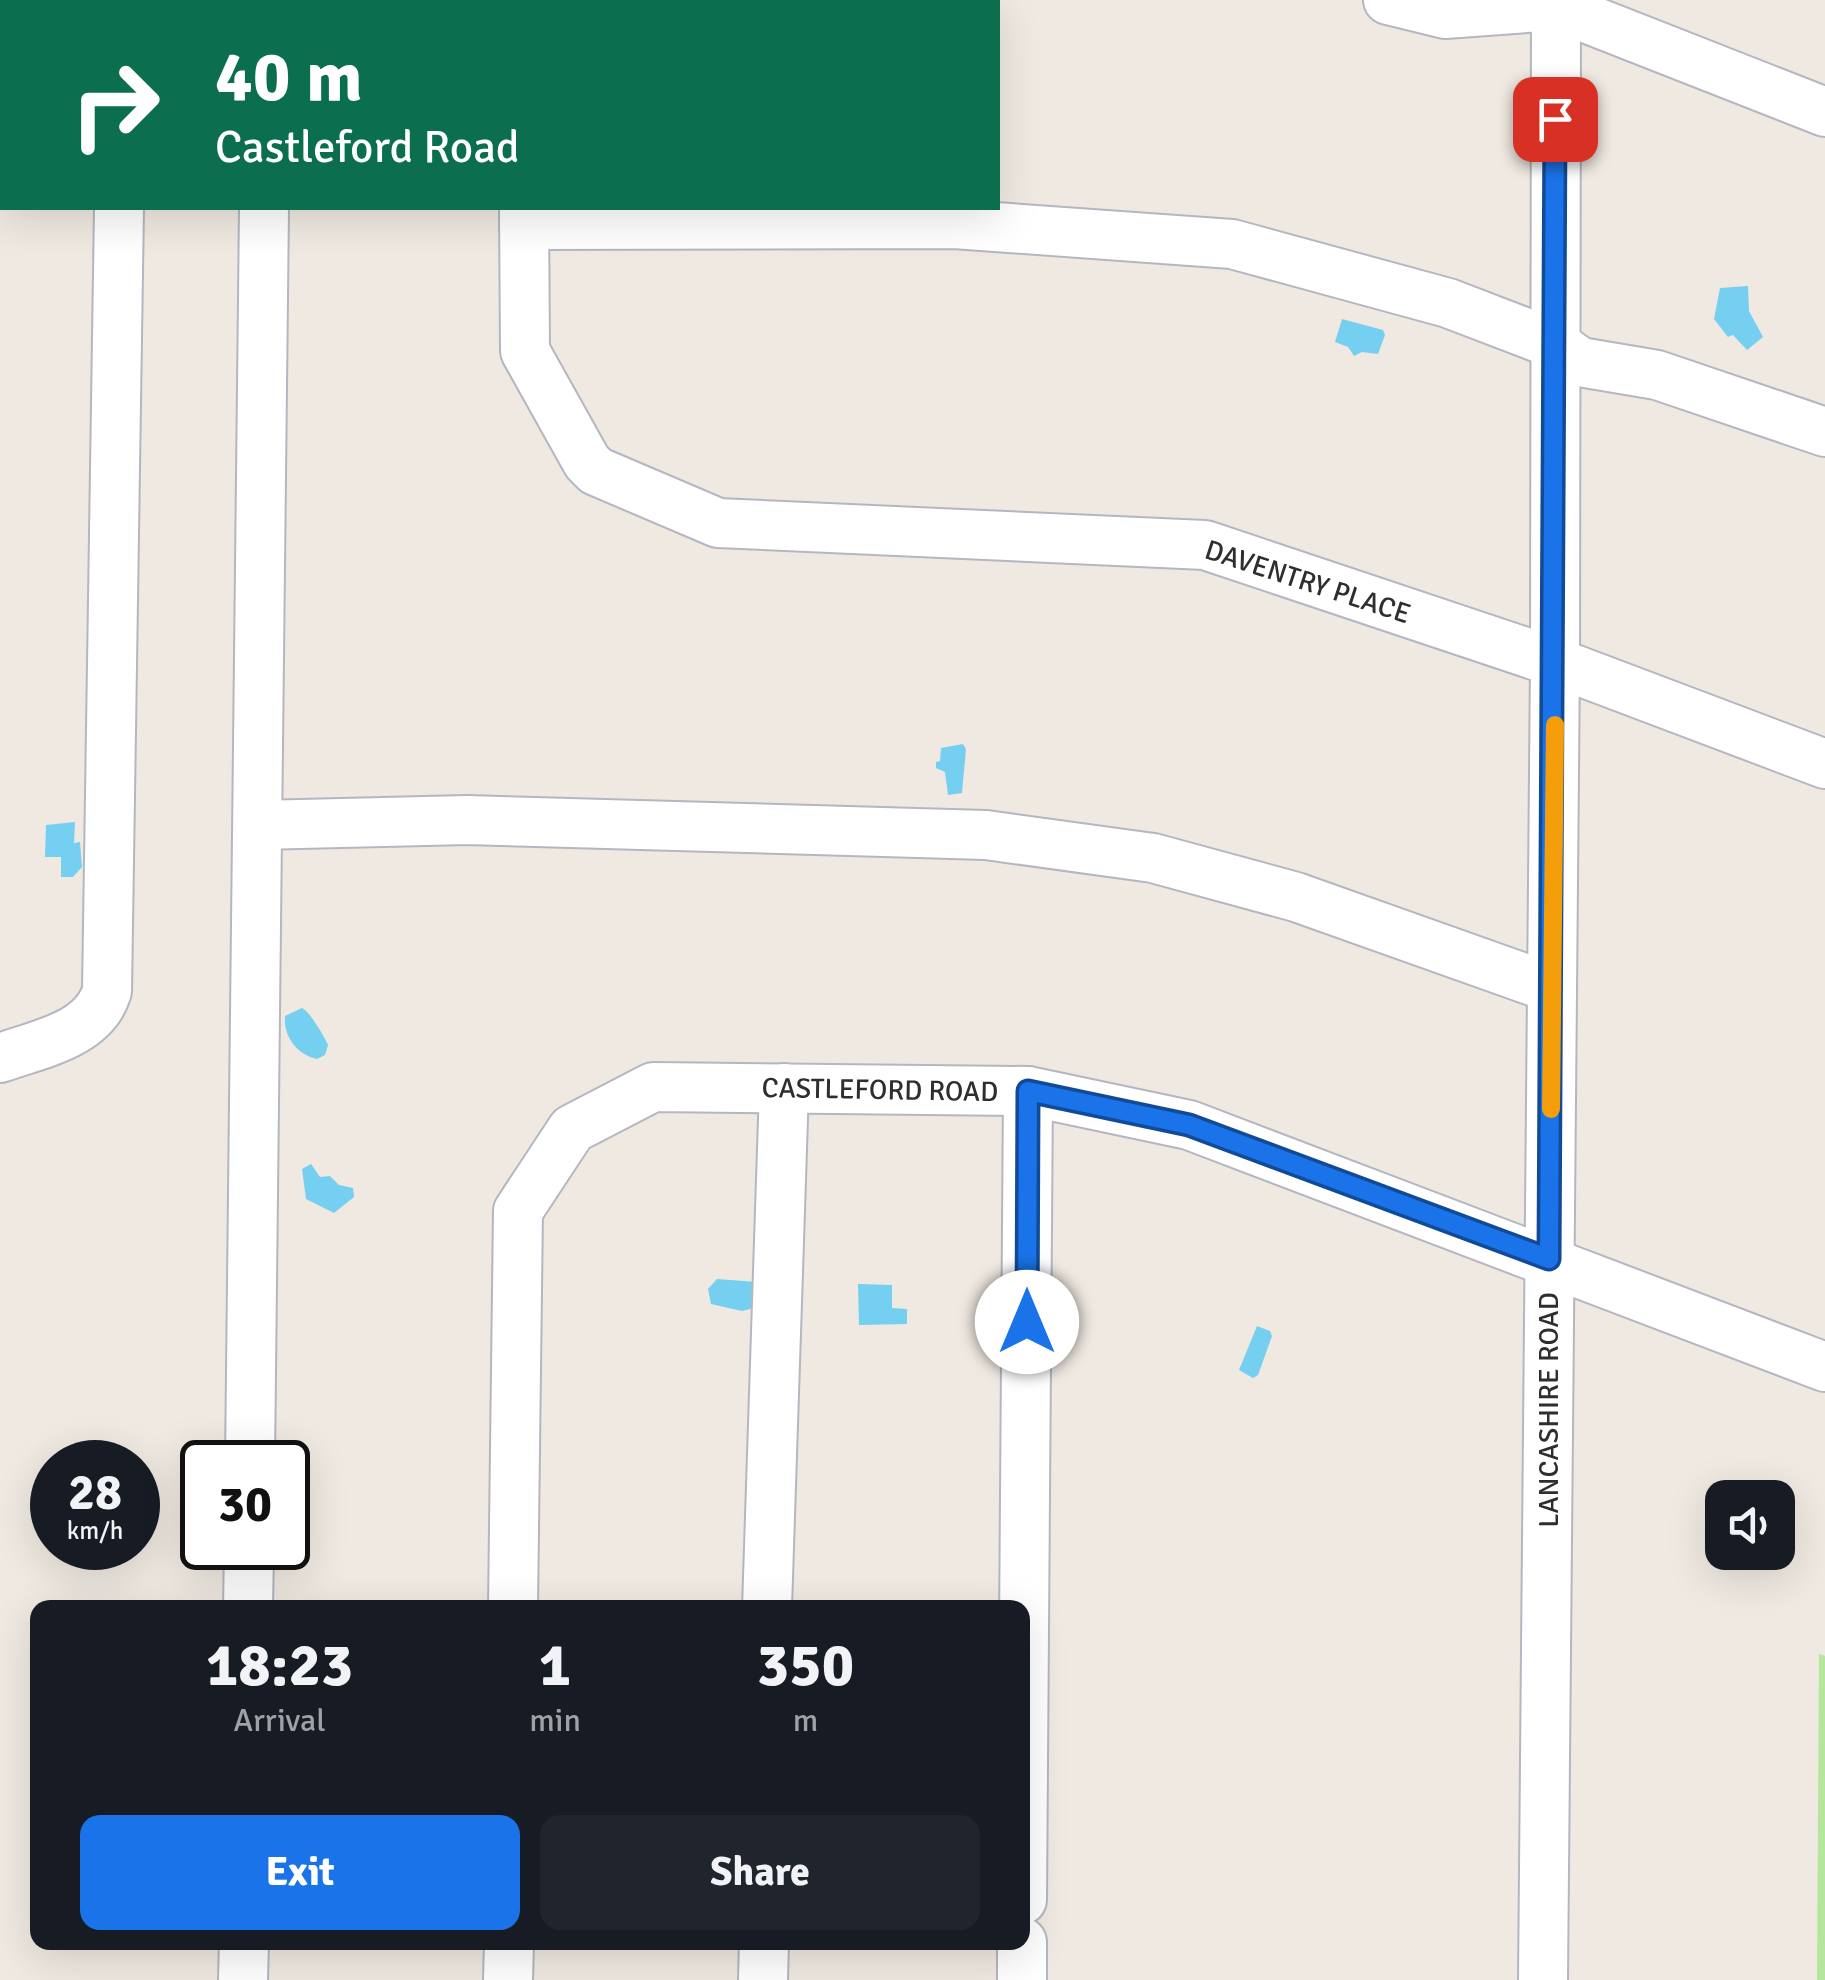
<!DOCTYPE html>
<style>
:root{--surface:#171b24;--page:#20242c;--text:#f1f3f6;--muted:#9ea1a6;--accent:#1a73e8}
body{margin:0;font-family:Signika,sans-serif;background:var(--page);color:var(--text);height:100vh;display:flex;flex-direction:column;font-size:38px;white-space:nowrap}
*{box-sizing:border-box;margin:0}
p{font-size:32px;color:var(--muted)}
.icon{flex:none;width:55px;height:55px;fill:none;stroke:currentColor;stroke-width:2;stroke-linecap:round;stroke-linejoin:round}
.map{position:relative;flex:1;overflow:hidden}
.drawer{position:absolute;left:30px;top:1600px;width:1000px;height:350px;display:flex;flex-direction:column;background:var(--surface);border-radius:20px;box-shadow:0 10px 40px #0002}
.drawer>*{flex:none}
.guide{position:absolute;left:0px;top:0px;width:1000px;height:210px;box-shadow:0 10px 40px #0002;background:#0b6e4f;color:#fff;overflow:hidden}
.fabs{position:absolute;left:1705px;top:1480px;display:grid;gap:20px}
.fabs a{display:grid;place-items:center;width:90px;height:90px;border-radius:20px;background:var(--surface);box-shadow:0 10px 40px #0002;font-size:50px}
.speed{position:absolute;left:30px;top:1440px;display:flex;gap:20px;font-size:50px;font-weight:700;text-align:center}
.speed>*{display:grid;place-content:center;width:130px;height:130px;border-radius:50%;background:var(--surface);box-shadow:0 10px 40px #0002;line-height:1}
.speed small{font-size:25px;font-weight:400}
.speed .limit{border:5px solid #111;border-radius:15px;background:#fff;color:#111}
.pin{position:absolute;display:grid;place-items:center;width:85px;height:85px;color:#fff;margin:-42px;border-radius:20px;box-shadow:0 5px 15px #0006}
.me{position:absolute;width:110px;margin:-55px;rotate:0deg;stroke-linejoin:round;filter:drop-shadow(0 0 8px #0008)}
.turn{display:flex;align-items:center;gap:35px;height:210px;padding:0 50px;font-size:45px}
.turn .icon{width:130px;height:130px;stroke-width:2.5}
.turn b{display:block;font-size:70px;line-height:85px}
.eta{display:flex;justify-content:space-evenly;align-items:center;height:170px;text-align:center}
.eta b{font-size:60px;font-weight:800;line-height:70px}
.button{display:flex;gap:20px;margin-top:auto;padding:20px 50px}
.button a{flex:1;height:115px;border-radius:20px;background:var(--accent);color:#fff;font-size:40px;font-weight:800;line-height:115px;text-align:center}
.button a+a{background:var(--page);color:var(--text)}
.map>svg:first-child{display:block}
.green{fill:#b6e59e}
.water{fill:#75cff0}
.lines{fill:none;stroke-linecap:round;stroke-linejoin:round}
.minor-casing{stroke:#b4b7c1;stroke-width:52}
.minor{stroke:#fff;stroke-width:48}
.route-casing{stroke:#114b97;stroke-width:25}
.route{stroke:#1a73e8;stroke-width:18}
.slow{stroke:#f59e0b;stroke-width:18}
.labels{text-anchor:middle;stroke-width:8;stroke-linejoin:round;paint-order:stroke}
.street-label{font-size:28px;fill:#2e2e2e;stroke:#fff}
</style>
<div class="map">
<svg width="1825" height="1980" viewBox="0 0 1825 1980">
<rect width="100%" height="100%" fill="#efe9e1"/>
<!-- green -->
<polygon class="green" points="1819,1654 1825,1656 1825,1980 1817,1980"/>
<!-- water -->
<g class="water">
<polygon points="1748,286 1749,311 1763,337 1747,350 1733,335 1728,337 1714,319 1720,288"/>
<polygon points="1342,319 1383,330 1385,335 1378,354 1362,352 1354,356 1348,347 1335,342"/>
<polygon points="963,744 966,749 962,793 948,795 945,772 936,768 936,762 940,761 941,748"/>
<polygon points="75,822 74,843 80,842 82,867 73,877 61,877 61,857 45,857 46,825"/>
<path d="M302 1008C310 1012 324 1036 328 1045L325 1055 317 1059C297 1055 283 1036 285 1016Z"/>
<polygon points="311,1164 320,1177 330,1176 339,1185 353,1188 354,1197 334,1213 306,1199 302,1169"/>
<polygon points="717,1279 757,1282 754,1308 742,1311 711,1304 708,1289"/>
<polygon points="858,1284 892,1285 892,1308 907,1309 907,1324 859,1325"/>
<polygon points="1257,1326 1270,1331 1272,1336 1258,1375 1253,1378 1239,1370"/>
</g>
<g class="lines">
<defs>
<g id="minor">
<polyline points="524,0 524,2"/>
<polyline points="1388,0 1445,14 1555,6 1825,112"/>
<polyline points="119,2 119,0"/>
<polyline points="266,2 266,0"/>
<polyline points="524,208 525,351 587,462 596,471 718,523 1205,545 1555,662 1825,764"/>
<polyline points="524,225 954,224 1232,244 1448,303 1555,344 1580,362 1657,375 1825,432"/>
<polyline points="258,825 467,820 986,835 1153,858 1296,897 1552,988"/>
<path d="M0 1058C39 1044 94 1035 107 991L119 208"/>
<polyline points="250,1462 264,208"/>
<polyline points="248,1608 249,1548"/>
<polyline points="513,1608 518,1211 572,1129 653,1087 1028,1091 1189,1125 1825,1367"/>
<polyline points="767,1608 784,1088"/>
<polyline points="1022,1900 1028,1091"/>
<polyline points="243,1980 244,1942"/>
<polyline points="508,1980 509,1942"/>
<polyline points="763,1980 764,1942"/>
<polyline points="1022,1980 1022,1942"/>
<polyline points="1543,1980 1555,662 1556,0"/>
</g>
</defs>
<!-- minor casing -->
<use href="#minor" class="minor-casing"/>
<!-- minor -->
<use href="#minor" class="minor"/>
</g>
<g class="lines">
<defs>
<polyline id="route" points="1027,1322 1028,1091 1189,1125 1549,1259 1555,119"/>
</defs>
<!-- route casing -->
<use href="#route" class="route-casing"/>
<!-- route -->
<use href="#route" class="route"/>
<!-- slow -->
<polyline class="slow" points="1551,1109 1555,725"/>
</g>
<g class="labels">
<!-- street labels -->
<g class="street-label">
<text transform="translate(1308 581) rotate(18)" y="10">DAVENTRY PLACE</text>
<text transform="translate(880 1089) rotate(1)" y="10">CASTLEFORD ROAD</text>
<text transform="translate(1548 1410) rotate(-90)" y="10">LANCASHIRE ROAD</text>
</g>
</g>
</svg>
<div class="fabs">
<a><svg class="icon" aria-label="sound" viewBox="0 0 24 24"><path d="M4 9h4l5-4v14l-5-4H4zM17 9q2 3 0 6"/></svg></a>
</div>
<div class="speed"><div>28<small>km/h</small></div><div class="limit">30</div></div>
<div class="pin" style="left:1555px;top:119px;background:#d93025"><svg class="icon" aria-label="arrive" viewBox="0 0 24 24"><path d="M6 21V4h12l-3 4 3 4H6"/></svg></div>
<svg class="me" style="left:1027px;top:1322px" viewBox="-20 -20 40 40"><circle r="19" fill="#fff"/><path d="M0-13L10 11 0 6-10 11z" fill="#1a73e8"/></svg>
<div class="guide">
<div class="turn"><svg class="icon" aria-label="right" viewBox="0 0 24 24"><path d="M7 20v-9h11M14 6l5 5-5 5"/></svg><div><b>40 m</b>Castleford Road</div></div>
</div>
<section class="drawer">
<div class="eta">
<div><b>18:23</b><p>Arrival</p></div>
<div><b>1</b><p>min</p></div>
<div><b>350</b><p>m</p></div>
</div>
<div class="button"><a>Exit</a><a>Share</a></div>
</section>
</div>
